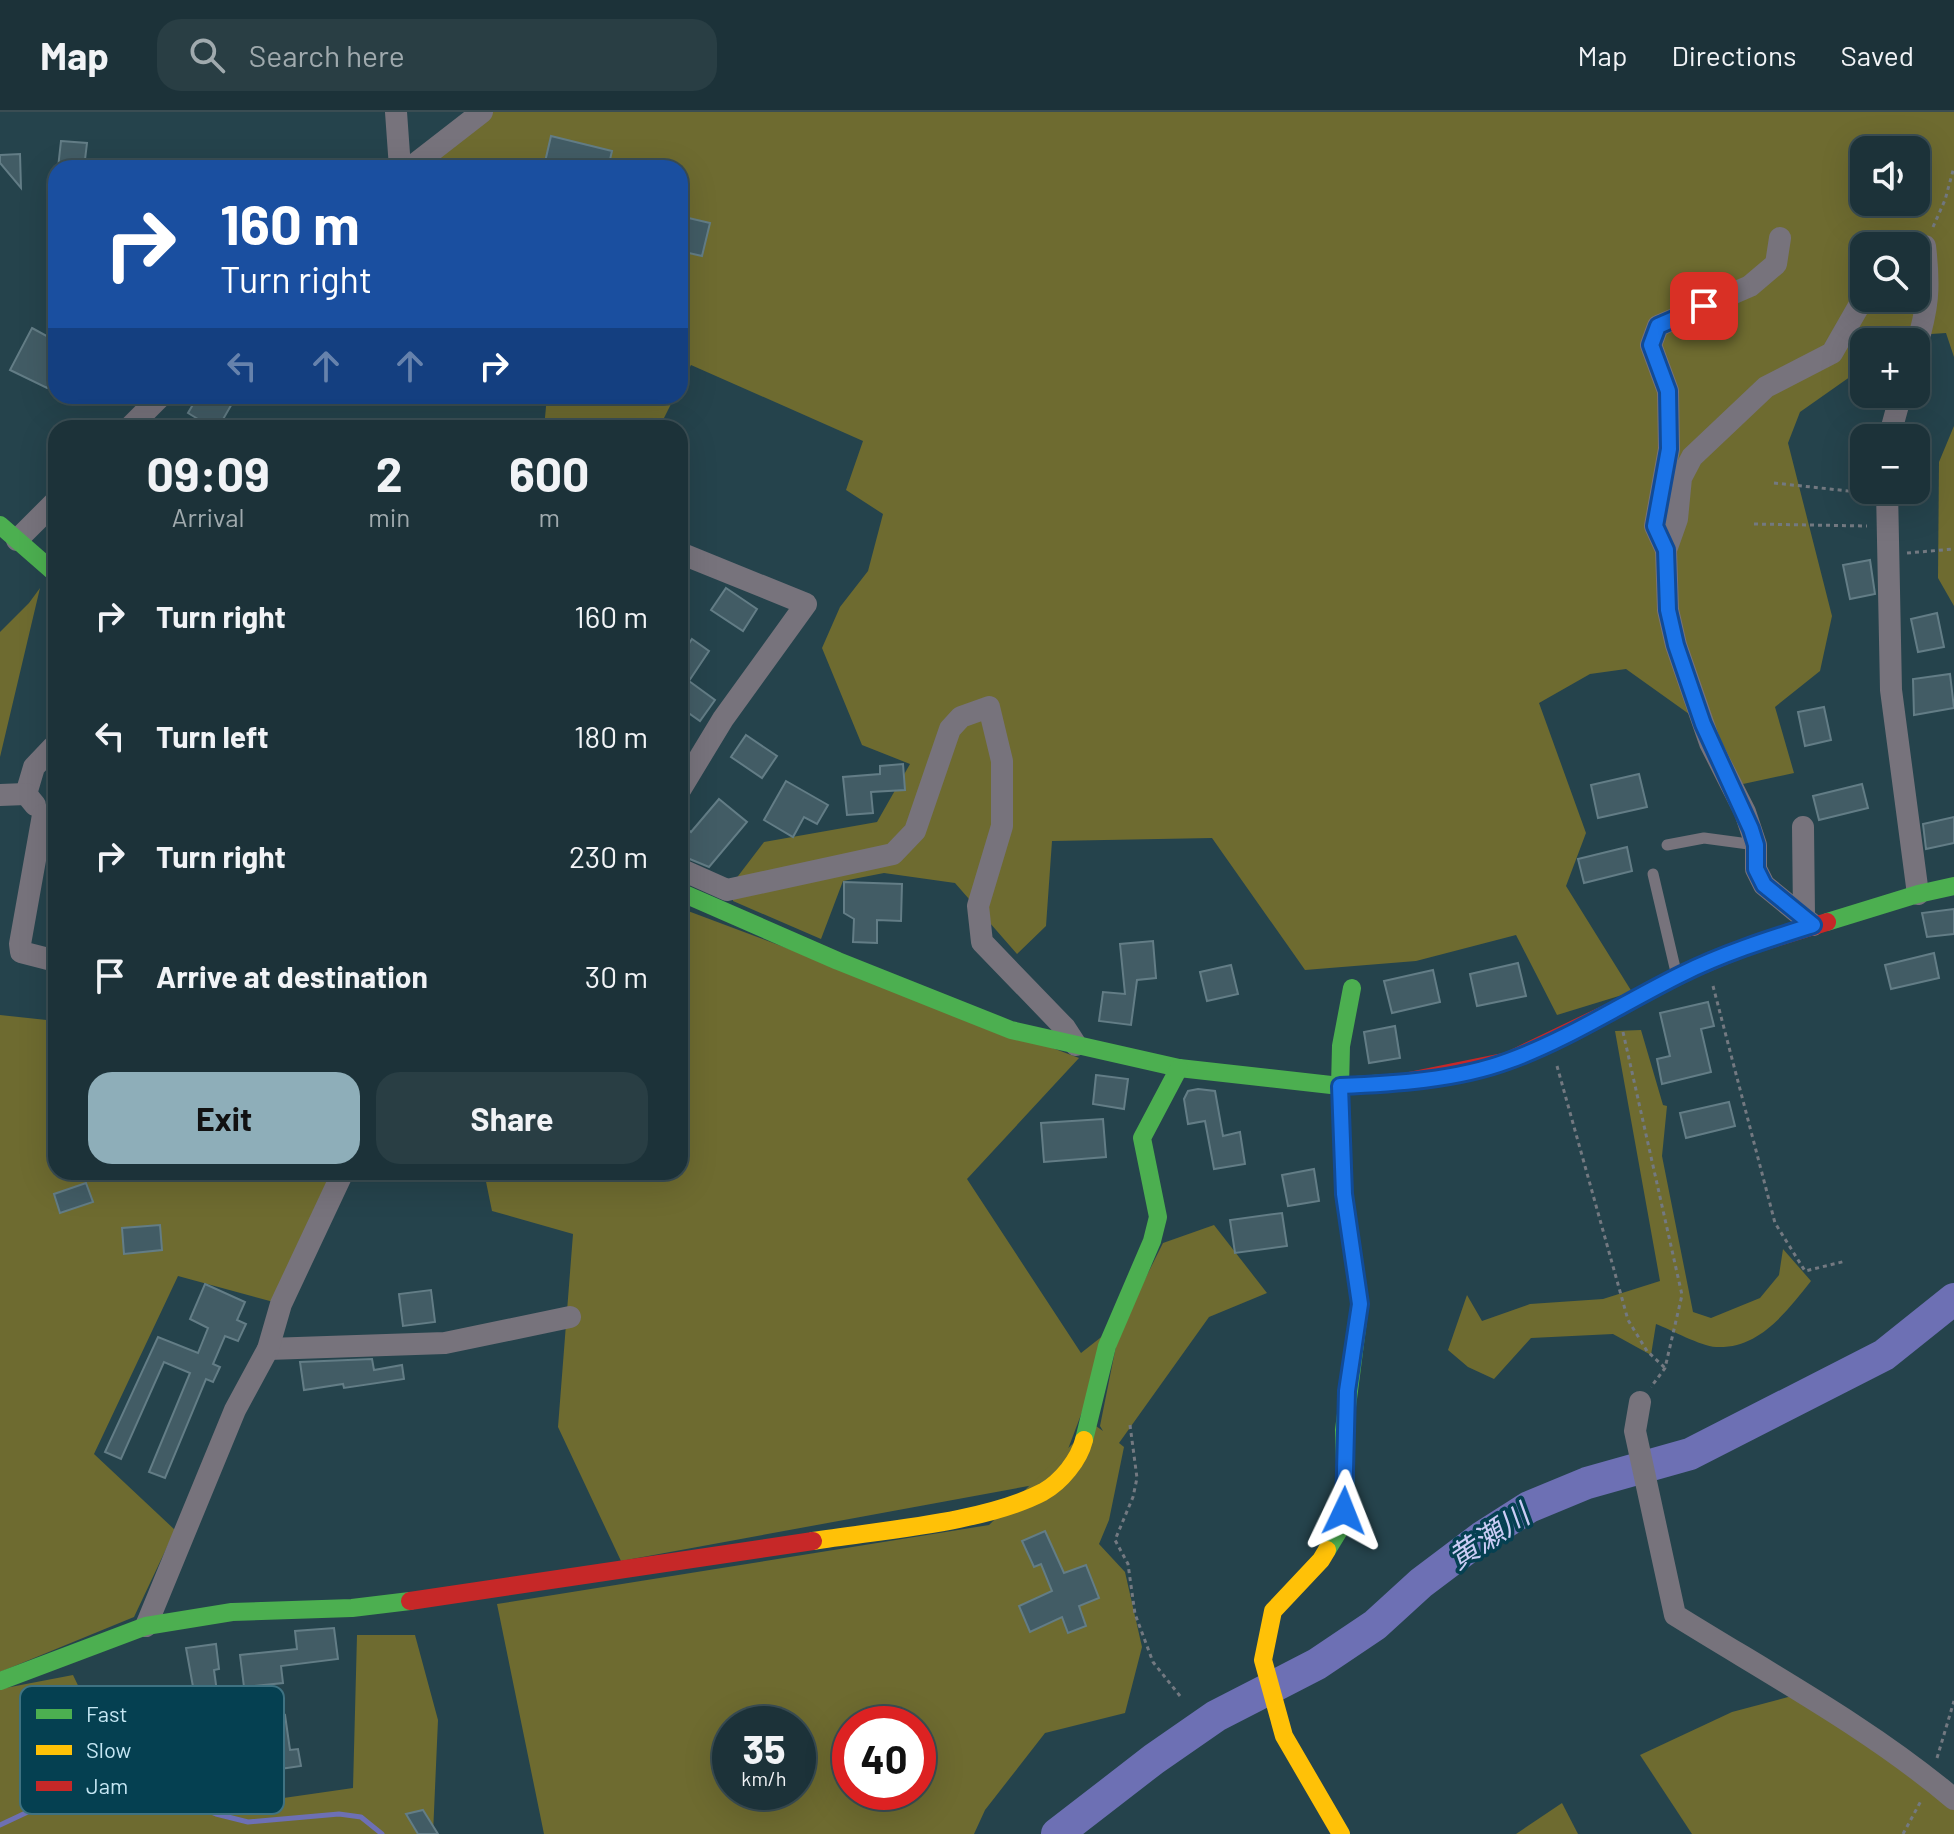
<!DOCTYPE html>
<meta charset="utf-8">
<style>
:root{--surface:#1c3239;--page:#293e44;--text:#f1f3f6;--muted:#a0aaae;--line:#3a4d53;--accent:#8eaeb9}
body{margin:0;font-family:Barlow,"Noto Sans JP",sans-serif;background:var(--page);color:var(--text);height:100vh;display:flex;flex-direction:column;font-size:30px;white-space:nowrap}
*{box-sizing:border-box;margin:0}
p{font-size:26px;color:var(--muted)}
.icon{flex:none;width:44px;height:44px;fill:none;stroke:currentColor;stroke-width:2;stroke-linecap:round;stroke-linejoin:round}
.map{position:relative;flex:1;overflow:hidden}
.sheet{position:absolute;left:48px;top:308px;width:640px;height:760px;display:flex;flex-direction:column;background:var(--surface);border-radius:24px;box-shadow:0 8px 32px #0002,0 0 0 2px var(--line)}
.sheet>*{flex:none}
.hud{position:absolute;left:48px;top:48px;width:640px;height:244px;border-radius:24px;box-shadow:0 8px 32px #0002,0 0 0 2px var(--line);background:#1a4fa0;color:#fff;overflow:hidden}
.controls{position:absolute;left:1850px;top:24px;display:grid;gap:16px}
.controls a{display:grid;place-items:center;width:80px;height:80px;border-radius:16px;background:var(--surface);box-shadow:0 8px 32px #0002,0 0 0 2px var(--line);font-size:40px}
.speed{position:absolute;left:712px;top:1594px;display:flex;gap:16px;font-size:40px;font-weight:700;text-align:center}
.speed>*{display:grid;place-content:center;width:104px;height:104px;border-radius:50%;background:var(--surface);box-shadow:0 8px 32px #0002,0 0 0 2px var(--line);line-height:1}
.speed small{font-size:20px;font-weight:400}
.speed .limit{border:12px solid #d22;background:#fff;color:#111}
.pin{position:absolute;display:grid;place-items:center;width:68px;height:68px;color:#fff;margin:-34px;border-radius:16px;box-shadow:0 4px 12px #0006}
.me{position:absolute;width:88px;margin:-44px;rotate:2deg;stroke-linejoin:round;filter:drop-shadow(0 0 6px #0008)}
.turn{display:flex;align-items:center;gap:28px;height:168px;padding:0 40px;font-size:36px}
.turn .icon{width:104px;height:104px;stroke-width:2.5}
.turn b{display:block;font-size:56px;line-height:68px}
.lanes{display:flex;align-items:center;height:76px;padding:0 40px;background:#0003;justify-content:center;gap:40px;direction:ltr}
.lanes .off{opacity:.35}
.eta{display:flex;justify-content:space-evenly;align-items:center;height:136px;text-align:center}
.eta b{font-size:48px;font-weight:700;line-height:56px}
.button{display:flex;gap:16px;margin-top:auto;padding:16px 40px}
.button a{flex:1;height:92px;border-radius:24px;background:var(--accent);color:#111;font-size:32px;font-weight:700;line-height:92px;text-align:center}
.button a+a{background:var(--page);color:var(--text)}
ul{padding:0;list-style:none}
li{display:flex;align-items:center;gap:24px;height:120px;padding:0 40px}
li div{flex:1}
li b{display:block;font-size:30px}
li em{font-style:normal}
header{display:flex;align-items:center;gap:48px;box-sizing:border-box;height:112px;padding:0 40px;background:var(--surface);border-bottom:2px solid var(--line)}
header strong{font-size:38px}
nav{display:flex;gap:44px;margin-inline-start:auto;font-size:28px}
.search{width:560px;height:72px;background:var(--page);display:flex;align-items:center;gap:20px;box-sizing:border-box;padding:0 28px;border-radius:24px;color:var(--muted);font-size:30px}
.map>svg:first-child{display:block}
.green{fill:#6e6b30;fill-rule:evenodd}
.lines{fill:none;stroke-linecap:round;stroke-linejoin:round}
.stream{stroke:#6d70b4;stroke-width:5}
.river{stroke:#6d70b4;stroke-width:32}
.building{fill:#425c65;stroke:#637d86;stroke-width:2}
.path{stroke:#737981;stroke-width:3;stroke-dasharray:4 4;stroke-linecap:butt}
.lane{stroke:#77737c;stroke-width:11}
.street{stroke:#77737c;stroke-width:22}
.fast{stroke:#4caf50;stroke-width:18}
.slow{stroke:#ffc107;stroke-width:18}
.jam{stroke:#c62828;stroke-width:18}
.route-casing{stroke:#114b97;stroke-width:20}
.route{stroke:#1a73e8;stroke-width:14}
.labels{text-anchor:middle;stroke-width:7;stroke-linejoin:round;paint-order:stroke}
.water-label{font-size:30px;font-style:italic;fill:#caccf5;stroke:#054051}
.key{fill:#054051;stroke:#3f7282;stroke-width:2}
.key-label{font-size:22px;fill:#c6e7f4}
</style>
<header>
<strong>Map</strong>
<div class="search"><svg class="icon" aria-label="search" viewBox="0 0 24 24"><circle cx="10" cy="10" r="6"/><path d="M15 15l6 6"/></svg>Search here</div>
<nav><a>Map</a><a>Directions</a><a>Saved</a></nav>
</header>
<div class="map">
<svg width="1954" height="1722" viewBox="0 0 1954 1722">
<rect width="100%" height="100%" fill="#25434c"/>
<!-- green -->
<g class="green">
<path d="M486 0H1954V245L1946 221 1916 223 1905 230H1864V255L1800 300 1788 331 1832 504 1820 559 1775 595 1794 661 1743 672 1703 612 1626 557 1590 562 1539 591 1586 721 1566 774 1632 880 1557 903 1516 823 1416 849 1305 858 1212 726 1052 729 1046 814 1017 842 955 771 884 761 843 769 821 827 733 789 732 772 764 730 877 710 910 652 862 633 822 536 840 495 868 459 883 402 846 378 863 329 691 253 680 274V56H423ZM1864 38H1916V90H1864ZM1864 134H1916V186H1864Z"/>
<polygon points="547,284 675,284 659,316 544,316"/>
<polygon points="1954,314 1954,494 1938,466 1939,350"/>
<polygon points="40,476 0,645 0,520 29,491"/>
<polygon points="680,796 1079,946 967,1067 1081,1241 1114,1215 1056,1369 621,1449 558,1315 573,1122 492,1099 484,1060 680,1060"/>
<polygon points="0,903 56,909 56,1060 331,1060 281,1192 178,1164 94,1342 175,1418 134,1505 0,1560"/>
<path d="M1641 918 1663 993 1667 994 1662 1044 1693 1200 1711 1206 1760 1186 1779 1163 1783 1137 1811 1169C1787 1199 1760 1237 1716 1235 1700 1234 1672 1218 1656 1212L1651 1243 1613 1222 1531 1226 1494 1267 1468 1255 1448 1238 1467 1183 1482 1209 1530 1192 1603 1187 1660 1169 1615 919Z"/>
<path d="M1214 1113 1267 1181 1209 1205 1119 1331 1124 1335 1109 1408 1099 1432 1125 1460 1142 1535 1125 1601 1045 1621 985 1698 974 1722H544L497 1492 989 1413 1093 1312 1103 1319 1100 1314 1119 1219 1163 1131ZM730 1612H798V1680H730ZM850 1612H918V1680H850Z"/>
<polygon points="357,1523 415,1523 438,1608 433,1722 0,1722 0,1577 73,1563 99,1617 242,1692 353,1676"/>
<polygon points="1803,1581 1954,1679 1954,1722 1692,1722 1640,1643 1732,1600"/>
<polygon points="1562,1691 1578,1722 1516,1722"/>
</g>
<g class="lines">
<!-- stream -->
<polyline class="stream" points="0,1713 32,1698 67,1673 102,1668 178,1687 216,1702 248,1710 339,1702 361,1705 382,1722"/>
<!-- river -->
<polyline class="river" points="1057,1722 1154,1647 1216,1604 1317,1552 1375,1513 1421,1471 1482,1425 1529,1395 1587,1371 1690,1342 1884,1243 1954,1187"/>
</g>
<!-- building -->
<g class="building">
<polygon points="551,24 612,39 608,56 570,56 545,50"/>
<polygon points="61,29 87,31 84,56 58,56"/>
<polygon points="20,42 21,76 0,51 0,43"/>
<polygon points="680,104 710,111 702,144 680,139"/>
<polygon points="32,216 56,229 56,259 47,276 10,258"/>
<polygon points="198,284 222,284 233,290 218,316 213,316 188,301"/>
<polygon points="1870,448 1875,482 1850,487 1843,453"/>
<polygon points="726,476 757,497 743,519 711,498"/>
<polygon points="1937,501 1944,535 1918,540 1911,507"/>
<polygon points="692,527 709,539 689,569 715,588 700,609 680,595 680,545"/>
<polygon points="1950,562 1954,596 1914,603 1913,567"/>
<polygon points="1824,595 1831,628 1805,634 1798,600"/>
<polygon points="746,623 777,644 762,666 731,645"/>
<polygon points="903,652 905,678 871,680 873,701 847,703 843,665 880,662 880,654"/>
<polygon points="1639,662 1647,695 1598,706 1591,673"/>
<polygon points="786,669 828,693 817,712 804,705 793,725 764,708"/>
<polygon points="1862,672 1868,696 1819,708 1813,684"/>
<polygon points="719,687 747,710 709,755 680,743 680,711 691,720"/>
<polygon points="1954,705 1954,731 1926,737 1923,712"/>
<polygon points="1627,735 1632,759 1584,771 1578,747"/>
<polygon points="844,770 902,772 901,809 877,808 877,831 853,830 854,807 844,801"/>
<polygon points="1954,797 1954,822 1927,825 1922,801"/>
<polygon points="1153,829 1156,866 1137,868 1131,913 1099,909 1103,880 1125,882 1120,832"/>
<polygon points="1934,841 1939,866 1891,877 1885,853"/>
<polygon points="1518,851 1526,884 1477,894 1470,862"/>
<polygon points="1231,853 1238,882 1207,889 1200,860"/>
<polygon points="1433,858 1440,890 1392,901 1384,869"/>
<polygon points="1708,890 1714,914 1701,917 1711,960 1662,972 1657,947 1670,944 1660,901"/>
<polygon points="1395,914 1400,946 1369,951 1364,920"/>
<polygon points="1096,963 1128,967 1124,997 1093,992"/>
<polygon points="1198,977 1215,979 1223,1024 1240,1020 1245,1052 1214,1057 1205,1009 1188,1012 1184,987 1188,979"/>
<polygon points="1729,990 1735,1014 1686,1026 1680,1001"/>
<polygon points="1103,1007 1106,1045 1044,1050 1041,1011"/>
<polygon points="1314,1057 1319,1089 1288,1094 1282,1063"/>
<polygon points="86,1071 93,1090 60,1101 54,1082"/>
<polygon points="1282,1101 1287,1134 1235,1141 1230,1108"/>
<polygon points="160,1113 162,1138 124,1142 122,1116"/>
<polygon points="205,1172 245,1190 237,1208 246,1212 238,1229 225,1224 213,1252 220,1255 213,1270 206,1267 165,1366 149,1360 190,1261 164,1250 121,1347 105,1340 158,1225 198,1241 208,1216 190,1207"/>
<polygon points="431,1178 435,1210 403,1214 399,1182"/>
<polygon points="372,1247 374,1258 402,1253 404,1267 344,1276 343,1272 304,1278 300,1250"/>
<polygon points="1045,1419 1064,1461 1086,1453 1099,1486 1079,1494 1086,1514 1068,1521 1062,1505 1030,1520 1019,1494 1052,1479 1041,1452 1034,1455 1022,1429"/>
<polygon points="334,1516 338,1547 281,1554 283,1571 244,1575 240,1543 297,1537 295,1519"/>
<polygon points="216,1532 219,1557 214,1558 220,1602 223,1602 227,1627 203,1630 186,1536"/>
<polygon points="285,1603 290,1638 298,1637 301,1654 273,1658 270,1637 262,1638 258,1607"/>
<polygon points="423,1698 438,1722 418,1722 406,1702"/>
</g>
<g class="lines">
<!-- path -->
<g class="path">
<polyline points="1933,115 1945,88 1954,55"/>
<polyline points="1774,371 1867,381"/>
<polyline points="1754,412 1867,414"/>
<polyline points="1907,441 1954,437"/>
<polyline points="1713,874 1775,1111 1805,1159 1846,1149"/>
<polyline points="1623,920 1682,1183 1665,1256 1651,1275"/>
<polyline points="1557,954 1628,1208 1647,1239 1665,1256"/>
<polyline points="1130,1313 1137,1366 1133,1385 1115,1428 1128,1452 1135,1502 1153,1550 1180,1584"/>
<polyline points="1937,1646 1954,1589"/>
<polyline points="1903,1722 1922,1687"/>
</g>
<!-- lane -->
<g class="lane">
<polyline points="1667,733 1704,726 1756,733"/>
<polyline points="1653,762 1676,860"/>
</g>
<!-- street -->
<g class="street">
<polyline points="396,0 400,56"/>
<polyline points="410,56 482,0"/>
<polyline points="1780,126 1776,152 1750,174 1658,214 1651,233 1668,279 1669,337 1655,414 1666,438 1668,498 1676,533 1710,631 1745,700 1756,733 1756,757 1764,773 1813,813"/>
<path d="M1916 140 1925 134C1930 176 1928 196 1916 236"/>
<polyline points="129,316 161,284"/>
<polyline points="1889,326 1901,282"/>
<polyline points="1887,378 1891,578 1918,782"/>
<polyline points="17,428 56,389"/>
<polyline points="1666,438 1677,407 1681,366 1692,345 1766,275 1832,241 1864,185"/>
<polyline points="680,441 806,492 723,607 680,678"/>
<polyline points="26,682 34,655 53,635"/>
<polyline points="0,683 26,682 35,693"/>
<polyline points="56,707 43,703 20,832 21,840 56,849"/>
<polyline points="1803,715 1804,803"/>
<polyline points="680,757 727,778 893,742 915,719 950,617 961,605 989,595 1002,649 1002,714 978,794 982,830 1065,916 1076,933"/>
<polyline points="268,1237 445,1231 570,1205"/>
<path d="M1640 1290 1635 1319 1675 1503C1768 1561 1870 1616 1954 1687"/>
<polyline points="146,1514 235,1298 268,1237 281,1192 343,1060"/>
</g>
<!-- fast -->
<g class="fast">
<polyline points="0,413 56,462"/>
<polyline points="680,780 838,849 1011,918 1179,956 1340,974 1404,970"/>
<polyline points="1827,810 1918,782 1954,774"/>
<polyline points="1084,1328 1107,1234 1152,1129 1158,1105 1142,1026 1179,956"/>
<polyline points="1327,1438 1341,1415 1346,1383 1344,1318 1360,1192 1344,1082 1340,974 1341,934 1352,876"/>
<polyline points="0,1569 146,1514 232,1500 352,1496 410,1489"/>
</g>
<!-- slow -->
<g class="slow">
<path d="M813 1429C881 1418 984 1411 1043 1380 1061 1370 1079 1348 1084 1328"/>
<polyline points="1327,1438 1321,1448 1273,1499 1263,1548 1284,1624 1341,1722"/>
</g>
<!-- jam -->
<g class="jam">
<polyline points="1404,970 1508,949 1618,896 1683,861 1746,835 1827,810"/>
<polyline points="410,1489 813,1429"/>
</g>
</g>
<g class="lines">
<defs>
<path id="route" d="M1344 1399 1347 1279 1360 1192 1344 1082 1340 974C1393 972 1457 968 1508 949 1567 928 1625 890 1682 862 1724 841 1769 827 1813 813L1764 773 1756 757V733L1751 717 1703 612 1676 533 1668 498 1666 438 1655 414 1669 337 1668 279 1651 233 1658 214 1704 194"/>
</defs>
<!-- route casing -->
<use href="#route" class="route-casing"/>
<!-- route -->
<use href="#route" class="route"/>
</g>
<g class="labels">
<!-- water labels -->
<g class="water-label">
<text transform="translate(1489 1425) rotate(-34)" y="10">黄瀬川</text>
</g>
</g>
<!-- legend -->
<rect x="20" y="1574" width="264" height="128" rx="12" class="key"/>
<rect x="36" y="1597" width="36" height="10" fill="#4caf50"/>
<rect x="36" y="1633" width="36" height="10" fill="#ffc107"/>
<rect x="36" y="1669" width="36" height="10" fill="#c62828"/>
<g class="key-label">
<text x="86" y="1610">Fast</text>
<text x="86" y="1646">Slow</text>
<text x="86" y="1682">Jam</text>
</g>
</svg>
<div class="controls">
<a><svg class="icon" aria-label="sound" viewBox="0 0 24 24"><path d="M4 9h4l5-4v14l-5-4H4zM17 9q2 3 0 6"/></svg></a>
<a><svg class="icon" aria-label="search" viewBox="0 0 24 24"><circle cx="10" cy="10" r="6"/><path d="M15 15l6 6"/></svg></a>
<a>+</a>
<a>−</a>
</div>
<div class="speed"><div>35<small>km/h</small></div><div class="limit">40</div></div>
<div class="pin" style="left:1704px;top:194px;background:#d93025"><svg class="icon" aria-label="arrive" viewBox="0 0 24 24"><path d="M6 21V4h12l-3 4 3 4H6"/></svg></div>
<svg class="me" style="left:1344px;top:1399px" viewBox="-20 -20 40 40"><path d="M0-17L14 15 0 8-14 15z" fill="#1a73e8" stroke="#fff" stroke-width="4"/></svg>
<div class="hud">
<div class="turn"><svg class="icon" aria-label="right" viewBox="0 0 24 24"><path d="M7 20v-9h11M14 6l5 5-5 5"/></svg><div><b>160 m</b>Turn right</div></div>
<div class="lanes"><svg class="icon off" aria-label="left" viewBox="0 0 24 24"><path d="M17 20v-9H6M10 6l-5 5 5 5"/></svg><svg class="icon off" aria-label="ahead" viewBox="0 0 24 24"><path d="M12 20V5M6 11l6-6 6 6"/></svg><svg class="icon off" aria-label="ahead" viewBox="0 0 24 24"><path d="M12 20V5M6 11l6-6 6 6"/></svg><svg class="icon" aria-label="right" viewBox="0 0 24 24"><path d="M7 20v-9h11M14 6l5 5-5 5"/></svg></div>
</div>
<section class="sheet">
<div class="eta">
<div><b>09:09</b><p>Arrival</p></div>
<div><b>2</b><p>min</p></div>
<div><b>600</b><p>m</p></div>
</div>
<ul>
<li><svg class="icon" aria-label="right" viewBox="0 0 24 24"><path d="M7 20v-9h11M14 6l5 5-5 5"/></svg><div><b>Turn right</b></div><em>160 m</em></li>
<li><svg class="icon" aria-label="left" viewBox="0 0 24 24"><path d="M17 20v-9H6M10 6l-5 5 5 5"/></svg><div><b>Turn left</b></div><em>180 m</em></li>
<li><svg class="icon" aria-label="right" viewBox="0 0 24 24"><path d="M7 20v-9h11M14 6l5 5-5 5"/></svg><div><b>Turn right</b></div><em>230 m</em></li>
<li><svg class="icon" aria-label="arrive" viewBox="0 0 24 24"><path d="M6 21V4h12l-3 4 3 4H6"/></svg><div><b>Arrive at destination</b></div><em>30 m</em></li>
</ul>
<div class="button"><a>Exit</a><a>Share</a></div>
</section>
</div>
